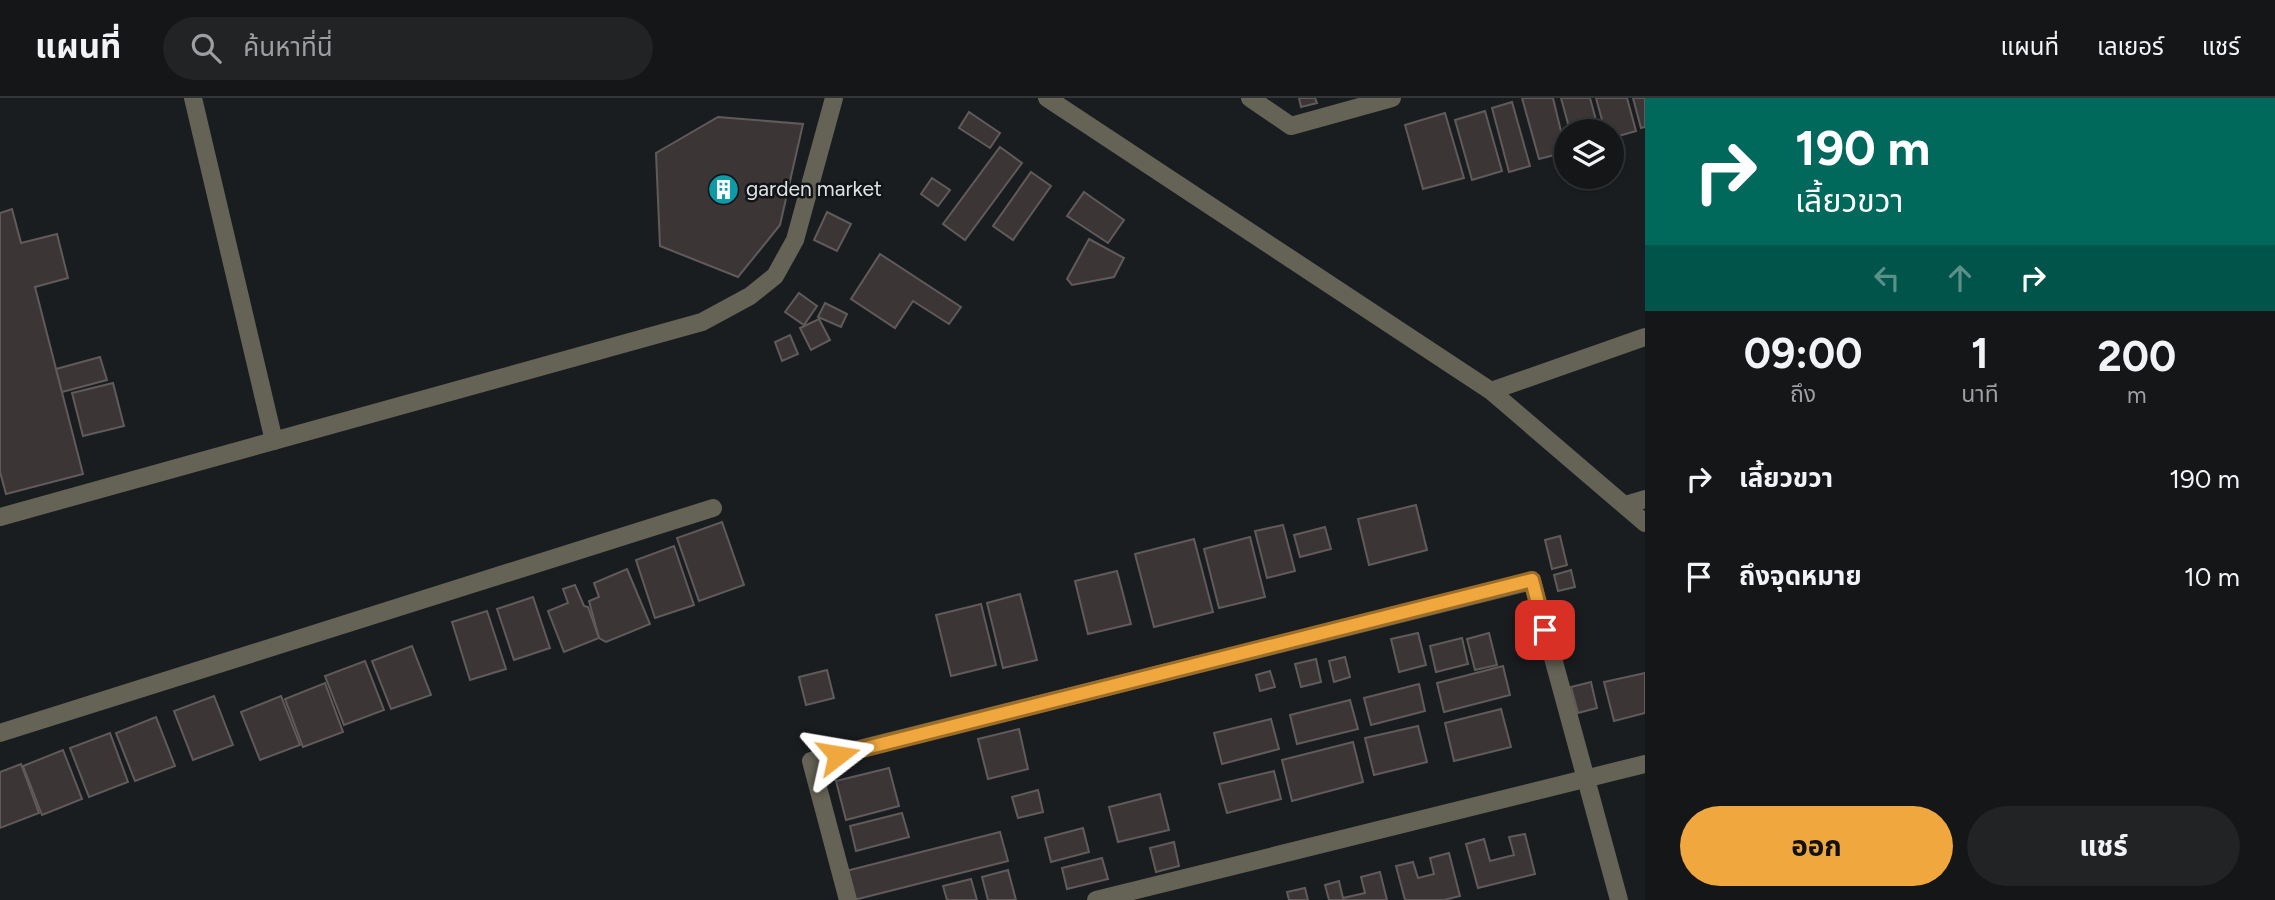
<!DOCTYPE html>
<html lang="th">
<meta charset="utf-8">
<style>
:root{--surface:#141618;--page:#212325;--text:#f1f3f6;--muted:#9d9fa2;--line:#333537;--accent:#f0a73e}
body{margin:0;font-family:Figtree,"Noto Sans Thai",sans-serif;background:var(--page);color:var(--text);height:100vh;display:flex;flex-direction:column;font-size:26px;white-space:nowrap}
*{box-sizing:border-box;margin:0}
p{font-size:23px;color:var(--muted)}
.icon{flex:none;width:38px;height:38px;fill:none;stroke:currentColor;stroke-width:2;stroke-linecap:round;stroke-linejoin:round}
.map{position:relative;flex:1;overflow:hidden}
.side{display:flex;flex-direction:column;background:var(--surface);width:630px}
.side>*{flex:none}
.top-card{background:#00695c;color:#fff;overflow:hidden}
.fabs{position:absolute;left:1554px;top:21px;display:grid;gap:14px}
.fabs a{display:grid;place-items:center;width:70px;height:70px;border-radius:50%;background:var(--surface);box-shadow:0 2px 5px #0004,0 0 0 2px var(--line);font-size:35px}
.pin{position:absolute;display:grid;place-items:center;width:60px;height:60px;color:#fff;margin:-30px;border-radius:14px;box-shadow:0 4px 10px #0006}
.me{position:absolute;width:77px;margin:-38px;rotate:76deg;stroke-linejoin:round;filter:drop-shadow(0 0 5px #0008)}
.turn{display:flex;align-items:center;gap:24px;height:147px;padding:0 35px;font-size:32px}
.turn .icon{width:91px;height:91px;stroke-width:2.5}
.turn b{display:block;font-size:49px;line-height:60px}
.lanes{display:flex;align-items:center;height:66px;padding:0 35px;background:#0003;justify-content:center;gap:35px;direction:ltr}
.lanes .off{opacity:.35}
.eta{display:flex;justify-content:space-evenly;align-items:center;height:119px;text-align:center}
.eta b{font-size:42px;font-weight:700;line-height:49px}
.action{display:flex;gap:14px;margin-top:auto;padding:14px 35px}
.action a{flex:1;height:80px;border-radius:42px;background:var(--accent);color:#111;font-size:28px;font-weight:700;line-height:80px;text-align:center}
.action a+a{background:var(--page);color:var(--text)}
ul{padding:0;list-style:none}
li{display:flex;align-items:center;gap:21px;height:98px;padding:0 35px}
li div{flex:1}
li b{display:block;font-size:26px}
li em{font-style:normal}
header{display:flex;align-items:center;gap:42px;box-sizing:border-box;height:98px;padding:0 35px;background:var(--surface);border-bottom:2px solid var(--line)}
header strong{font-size:33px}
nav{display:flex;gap:38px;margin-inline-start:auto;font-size:24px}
.search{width:490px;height:63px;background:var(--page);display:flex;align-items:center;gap:18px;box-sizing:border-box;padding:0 24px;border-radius:38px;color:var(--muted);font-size:26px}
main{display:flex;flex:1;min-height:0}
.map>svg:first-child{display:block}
.building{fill:#3b3635;stroke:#605b5a;stroke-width:2}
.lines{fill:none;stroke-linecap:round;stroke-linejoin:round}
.minor{stroke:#656355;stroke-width:18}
.route-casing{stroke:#9c6d28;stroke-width:18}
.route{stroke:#f0a73e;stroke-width:12}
.labels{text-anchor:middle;stroke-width:5;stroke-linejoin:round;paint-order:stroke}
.poi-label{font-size:21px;fill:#dfe1e3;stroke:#111417;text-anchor:start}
</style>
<header>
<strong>แผนที่</strong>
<div class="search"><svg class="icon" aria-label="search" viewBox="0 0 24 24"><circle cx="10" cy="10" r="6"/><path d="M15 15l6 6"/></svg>ค้นหาที่นี่</div>
<nav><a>แผนที่</a><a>เลเยอร์</a><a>แชร์</a></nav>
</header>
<main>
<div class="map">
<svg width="1645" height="802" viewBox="0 0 1645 802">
<rect width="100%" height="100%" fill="#1a1d20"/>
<!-- building -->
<g class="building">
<polygon points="1299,0 1315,0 1317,5 1301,9"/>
<polygon points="1522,0 1553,0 1566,54 1539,61"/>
<polygon points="1561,0 1590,0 1599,33 1570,33"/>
<polygon points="1596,0 1627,0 1636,33 1612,40 1612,33 1605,33"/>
<polygon points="1633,0 1645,0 1645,29 1641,30"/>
<polygon points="1512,4 1530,68 1509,74 1492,10"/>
<polygon points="1485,13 1502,73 1472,82 1455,22"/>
<polygon points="969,14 1000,35 990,50 959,30"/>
<polygon points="1445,15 1464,80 1423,91 1405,27"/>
<polygon points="718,19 803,26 780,127 738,179 660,148 656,55"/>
<polygon points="1000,49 1022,65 965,142 943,126"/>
<polygon points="1031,74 1051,88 1013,142 993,128"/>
<polygon points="932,80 950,92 938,108 921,96"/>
<polygon points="1084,94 1124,122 1108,145 1067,118"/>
<polygon points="12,111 21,145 57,136 68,180 35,189 83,376 6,396 0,374 0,115"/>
<polygon points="827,114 851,126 837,153 814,142"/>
<polygon points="1089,141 1124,160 1114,179 1072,187 1067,181"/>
<polygon points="880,156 961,209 949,226 913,203 895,230 851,201"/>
<polygon points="799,195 817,208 804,227 785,214"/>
<polygon points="825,205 847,216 841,229 818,219"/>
<polygon points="819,221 830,242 811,252 800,230"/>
<polygon points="790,237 798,256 782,263 775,244"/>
<polygon points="100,259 107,282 62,294 56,271"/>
<polygon points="113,285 124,328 83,338 72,295"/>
<polygon points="1416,407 1427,452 1369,467 1358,421"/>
<polygon points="722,424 744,487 699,503 677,440"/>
<polygon points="1283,427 1295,473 1267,480 1255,433"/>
<polygon points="1325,429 1331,451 1300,459 1294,437"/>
<polygon points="1560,438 1567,467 1552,471 1545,442"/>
<polygon points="1250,439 1265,499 1219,510 1204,451"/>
<polygon points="1194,441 1213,514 1154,529 1135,456"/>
<polygon points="674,448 694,507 655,520 636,462"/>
<polygon points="627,471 650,526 606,544 599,540 589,503 599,499 594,485"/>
<polygon points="1571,472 1575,489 1558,493 1554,477"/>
<polygon points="1117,473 1131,526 1088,536 1075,483"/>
<polygon points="575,487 584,508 588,509 599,540 564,554 548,513 568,505 563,491"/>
<polygon points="1020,496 1037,562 1003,570 987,505"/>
<polygon points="533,499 550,550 514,562 497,511"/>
<polygon points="981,506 996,567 951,578 936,517"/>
<polygon points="487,513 506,571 470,582 452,524"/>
<polygon points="1418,535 1426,567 1399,574 1391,541"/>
<polygon points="1489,535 1497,567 1475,572 1467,541"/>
<polygon points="1462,540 1468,566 1436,574 1430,548"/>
<polygon points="412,548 431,597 391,611 372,563"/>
<polygon points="1345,559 1350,579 1334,584 1329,563"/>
<polygon points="1316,561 1321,584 1301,589 1295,566"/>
<polygon points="365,563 384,612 344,627 325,578"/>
<polygon points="1503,568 1510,597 1444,614 1437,585"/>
<polygon points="827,572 834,600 806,607 799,579"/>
<polygon points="1270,573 1275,589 1260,593 1256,577"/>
<polygon points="1645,575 1645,615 1614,623 1604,584"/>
<polygon points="1591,584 1597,610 1578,615 1571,589"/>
<polygon points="325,585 343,634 303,649 285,601"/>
<polygon points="1419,586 1425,613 1371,627 1364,600"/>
<polygon points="214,598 233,647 193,662 174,613"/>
<polygon points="281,598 300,647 260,662 241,614"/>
<polygon points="1350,602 1358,631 1297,646 1290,617"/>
<polygon points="1501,611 1511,649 1454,663 1445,625"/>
<polygon points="156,619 175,668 135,683 116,635"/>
<polygon points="1271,621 1279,651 1222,666 1214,635"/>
<polygon points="1418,628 1427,664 1374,677 1365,640"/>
<polygon points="1019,631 1028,671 988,681 978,641"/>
<polygon points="110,635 128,684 89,699 70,650"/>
<polygon points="1353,644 1363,684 1292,703 1282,662"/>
<polygon points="63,652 82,701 42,717 23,668"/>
<polygon points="21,666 39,715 0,730 0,674"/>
<polygon points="889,670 899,708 846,722 836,683"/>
<polygon points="1274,673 1281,701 1227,715 1219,686"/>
<polygon points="1038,692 1043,714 1018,720 1012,699"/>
<polygon points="1160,696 1169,732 1118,744 1109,709"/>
<polygon points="902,715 909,739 856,753 850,728"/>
<polygon points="1083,730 1089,754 1051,764 1045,740"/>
<polygon points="1000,734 1008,763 854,802 846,773"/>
<polygon points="1525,736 1535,776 1478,790 1466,746 1484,741 1490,763 1514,757 1509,739"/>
<polygon points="1174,744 1179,768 1156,774 1150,750"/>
<polygon points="1449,755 1460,798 1444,802 1405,802 1396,768 1413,764 1418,780 1434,776 1430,760"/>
<polygon points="1102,760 1108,781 1067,791 1062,770"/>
<polygon points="1008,772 1016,802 988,802 982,779"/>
<polygon points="1380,774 1387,802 1329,802 1325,787 1339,783 1343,800 1365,795 1361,779"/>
<polygon points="971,781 977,802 947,802 943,788"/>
<polygon points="1305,790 1308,802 1289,802 1287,794"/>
</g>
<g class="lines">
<!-- minor -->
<g class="minor">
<polyline points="193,0 274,343"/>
<polyline points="1047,0 1491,293 1645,425"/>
<polyline points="1250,0 1291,28 1392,0"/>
<polyline points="1491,293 1645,239"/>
<polyline points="1625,407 1645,401"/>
<polyline points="0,419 702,224 750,198 775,178 795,142 834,0"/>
<polyline points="0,635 713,410"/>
<polyline points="848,802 811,663 1532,483 1619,802"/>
<polyline points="1096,802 1645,666"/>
</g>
</g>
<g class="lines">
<defs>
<polyline id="route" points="838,657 1532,482 1545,532"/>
</defs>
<!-- route casing -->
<use href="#route" class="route-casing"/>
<!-- route -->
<use href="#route" class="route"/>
</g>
<!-- icons -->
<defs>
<symbol id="building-disc" viewBox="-11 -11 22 22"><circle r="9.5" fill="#0f9aa8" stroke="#111417"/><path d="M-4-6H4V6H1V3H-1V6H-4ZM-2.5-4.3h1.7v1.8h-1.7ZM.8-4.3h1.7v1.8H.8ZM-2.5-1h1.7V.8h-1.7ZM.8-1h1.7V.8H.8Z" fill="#fff"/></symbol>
</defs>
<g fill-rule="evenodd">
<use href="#building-disc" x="706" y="74" width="35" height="35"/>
</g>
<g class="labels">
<!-- poi labels -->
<g class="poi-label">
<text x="746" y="98">garden market</text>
</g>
</g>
</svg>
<div class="fabs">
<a><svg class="icon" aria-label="layers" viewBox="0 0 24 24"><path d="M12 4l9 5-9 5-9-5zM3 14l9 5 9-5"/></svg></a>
</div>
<div class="pin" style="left:1545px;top:532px;background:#d93025"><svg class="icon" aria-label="arrive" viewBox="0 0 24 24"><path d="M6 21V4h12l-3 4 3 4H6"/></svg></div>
<svg class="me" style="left:838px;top:657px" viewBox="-20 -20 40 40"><path d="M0-17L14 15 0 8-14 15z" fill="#f0a73e" stroke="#fff" stroke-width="4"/></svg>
</div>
<section class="side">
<div class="top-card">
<div class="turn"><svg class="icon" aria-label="right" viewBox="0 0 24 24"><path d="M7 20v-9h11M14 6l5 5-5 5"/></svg><div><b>190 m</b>เลี้ยวขวา</div></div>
<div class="lanes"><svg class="icon off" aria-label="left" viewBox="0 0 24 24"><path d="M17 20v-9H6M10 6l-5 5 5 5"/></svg><svg class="icon off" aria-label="ahead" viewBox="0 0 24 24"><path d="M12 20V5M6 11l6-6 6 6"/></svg><svg class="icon" aria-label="right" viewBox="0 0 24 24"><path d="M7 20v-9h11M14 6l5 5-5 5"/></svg></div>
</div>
<div class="eta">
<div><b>09:00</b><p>ถึง</p></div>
<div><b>1</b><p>นาที</p></div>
<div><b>200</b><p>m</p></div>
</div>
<ul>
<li><svg class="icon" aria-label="right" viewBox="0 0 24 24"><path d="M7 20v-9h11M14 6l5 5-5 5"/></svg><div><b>เลี้ยวขวา</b></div><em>190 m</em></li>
<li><svg class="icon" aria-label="arrive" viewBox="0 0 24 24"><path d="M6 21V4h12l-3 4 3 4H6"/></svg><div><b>ถึงจุดหมาย</b></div><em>10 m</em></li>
</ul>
<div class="action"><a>ออก</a><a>แชร์</a></div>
</section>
</main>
